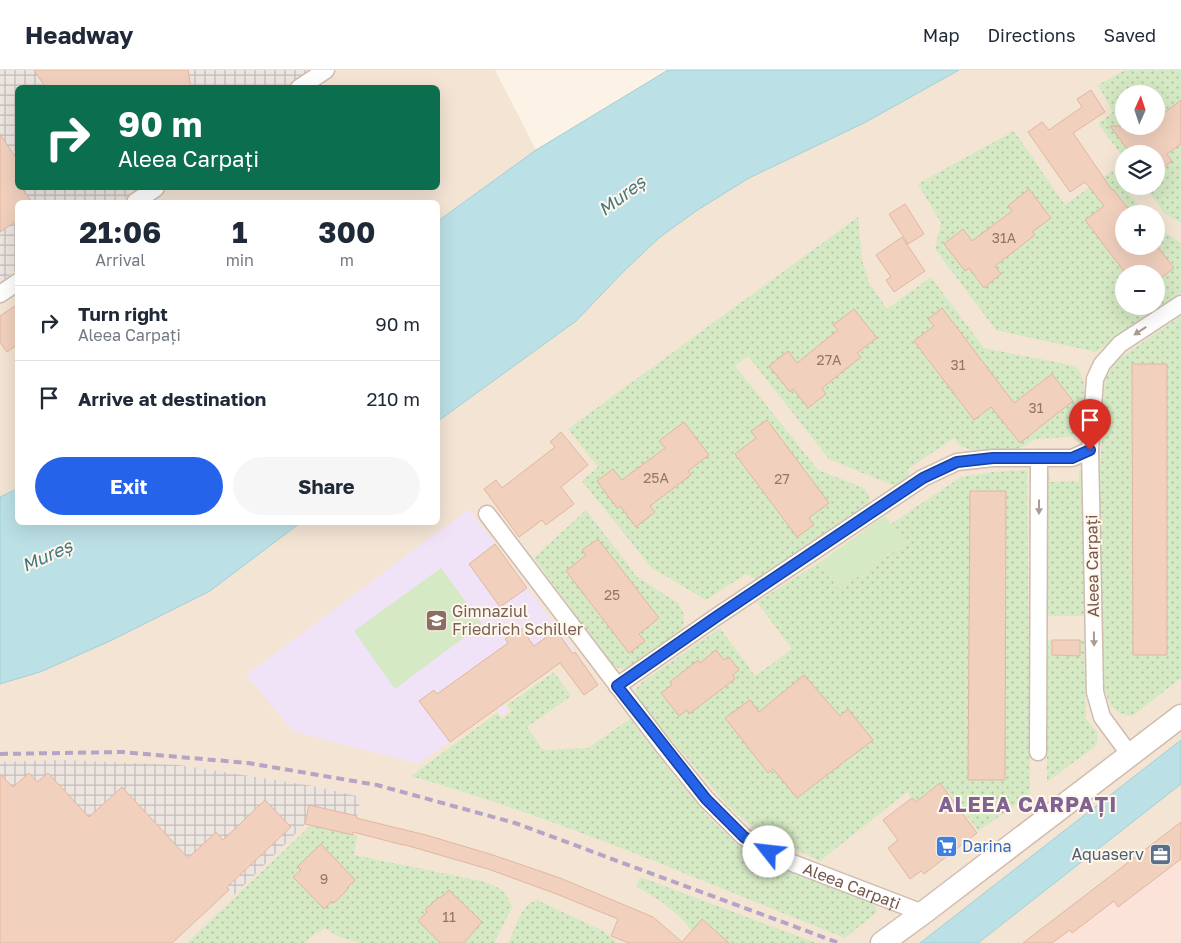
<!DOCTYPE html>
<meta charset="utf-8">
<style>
:root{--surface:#fff;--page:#f6f6f7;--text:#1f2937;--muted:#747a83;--line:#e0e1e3;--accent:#2563eb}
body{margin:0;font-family:"Golos Text",sans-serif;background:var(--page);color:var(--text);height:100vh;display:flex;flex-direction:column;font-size:19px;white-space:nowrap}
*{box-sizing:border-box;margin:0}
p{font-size:16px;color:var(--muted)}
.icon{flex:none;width:28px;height:28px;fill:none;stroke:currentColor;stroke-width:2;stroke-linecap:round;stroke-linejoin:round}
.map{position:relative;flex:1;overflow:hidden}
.drawer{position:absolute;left:15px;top:130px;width:425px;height:325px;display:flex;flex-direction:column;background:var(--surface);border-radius:8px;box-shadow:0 5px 20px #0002}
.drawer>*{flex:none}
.top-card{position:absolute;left:15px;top:15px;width:425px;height:105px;border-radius:8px;box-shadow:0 5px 20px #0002;background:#0b6e4f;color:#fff;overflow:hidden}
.needle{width:32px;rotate:3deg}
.controls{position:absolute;left:1115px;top:15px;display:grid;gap:10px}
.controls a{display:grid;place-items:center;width:50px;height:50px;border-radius:50%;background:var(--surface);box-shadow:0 5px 20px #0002;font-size:25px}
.pin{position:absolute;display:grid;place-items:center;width:42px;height:42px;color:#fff;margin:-51px -21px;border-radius:50% 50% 50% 0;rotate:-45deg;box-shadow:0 0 5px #0007}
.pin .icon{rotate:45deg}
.me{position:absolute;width:55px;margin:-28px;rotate:299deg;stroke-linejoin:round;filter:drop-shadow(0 0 4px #0008)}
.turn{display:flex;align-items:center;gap:18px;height:105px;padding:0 20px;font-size:22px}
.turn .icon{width:65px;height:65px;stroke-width:2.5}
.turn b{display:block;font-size:35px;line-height:42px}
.eta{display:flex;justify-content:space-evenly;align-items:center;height:85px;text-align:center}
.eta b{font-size:30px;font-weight:700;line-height:35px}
.button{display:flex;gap:10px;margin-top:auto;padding:10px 20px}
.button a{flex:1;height:58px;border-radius:30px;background:var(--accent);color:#fff;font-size:20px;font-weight:700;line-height:58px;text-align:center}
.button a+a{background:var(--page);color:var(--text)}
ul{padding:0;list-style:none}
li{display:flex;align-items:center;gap:15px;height:75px;padding:0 20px;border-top:1px solid var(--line)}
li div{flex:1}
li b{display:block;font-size:19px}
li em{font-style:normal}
header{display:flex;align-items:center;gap:30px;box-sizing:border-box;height:70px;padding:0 25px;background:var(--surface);border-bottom:1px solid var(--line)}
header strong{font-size:24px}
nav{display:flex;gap:28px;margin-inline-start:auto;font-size:18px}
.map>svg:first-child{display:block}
.residential{fill:#f3e4d4;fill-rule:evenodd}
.commercial{fill:#fce3da}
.industrial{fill:url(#industrial-grid)}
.education{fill:#f0e3f8}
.grass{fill:url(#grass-dots);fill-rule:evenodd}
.pitch{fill:#d5e9c4}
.water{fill:#bbe0e5;stroke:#a1d0d7}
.building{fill:#f1d0be;stroke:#e3b69f}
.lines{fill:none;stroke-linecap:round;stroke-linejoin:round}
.street-casing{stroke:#cfbcaf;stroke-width:19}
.secondary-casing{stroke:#d2bcad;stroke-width:25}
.street{stroke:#fff;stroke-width:16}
.secondary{stroke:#fff;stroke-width:22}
.rail{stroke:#b5a4c5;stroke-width:4;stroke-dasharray:8 5;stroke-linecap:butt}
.oneway{fill:#ac9b93}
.route-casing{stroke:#184099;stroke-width:12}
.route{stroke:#2563eb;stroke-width:9}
.labels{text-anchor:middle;stroke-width:4;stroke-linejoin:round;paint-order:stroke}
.number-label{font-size:14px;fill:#947668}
.street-label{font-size:16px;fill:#75584b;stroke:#fff7ec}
.education-label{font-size:16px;fill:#785e54;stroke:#fff7ec;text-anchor:start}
.shop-label{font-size:16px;fill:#366cbe;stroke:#fff7ec;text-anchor:start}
.service-label{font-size:16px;fill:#4e5e75;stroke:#fff7ec;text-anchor:end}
.water-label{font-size:18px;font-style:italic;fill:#427880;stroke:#fff7ec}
.district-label{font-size:21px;font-weight:bold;letter-spacing:1px;fill:#806391;stroke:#fff7ec}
</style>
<header>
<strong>Headway</strong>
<nav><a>Map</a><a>Directions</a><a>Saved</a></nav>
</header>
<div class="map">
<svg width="1181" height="873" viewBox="0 0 1181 873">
<defs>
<pattern id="industrial-grid" width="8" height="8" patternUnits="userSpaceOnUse" patternTransform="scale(1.25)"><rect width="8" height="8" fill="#ece5e0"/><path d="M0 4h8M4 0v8" fill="none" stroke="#c4bcb8"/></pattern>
<pattern id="grass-dots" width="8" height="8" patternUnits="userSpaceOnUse" patternTransform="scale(1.25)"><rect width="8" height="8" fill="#d5e9c4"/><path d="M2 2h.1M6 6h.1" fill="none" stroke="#b1c0a1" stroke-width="1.8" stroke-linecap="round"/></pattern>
</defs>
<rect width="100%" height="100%" fill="#fcf3e6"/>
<!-- residential -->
<g class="residential">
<polygon points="310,0 495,0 536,80 438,151 438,132 115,132 137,118 438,118 438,18 283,17"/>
<path d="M959 0H1181V873H0V614L40 602 110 571 210 521 300 453 438 452V351L489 314 623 202 660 167 696 141 749 108 866 52ZM1124 24H1156V56H1124ZM1124 84H1156V116H1124ZM1124 144H1156V176H1124ZM1124 204H1156V236H1124Z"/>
<polygon points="17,199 17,419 0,427 0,211"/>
</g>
<!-- commercial -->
<polygon class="commercial" points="1181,752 1181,873 1023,873 1086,824"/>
<!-- industrial -->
<g class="industrial">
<polygon points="0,0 314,0 288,17 18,18 18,118 140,118 118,132 18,132 17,200 0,212"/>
<polygon points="62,690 179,695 313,716 361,727 357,746 309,735 305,754 234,825 229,820 172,873 0,873 0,692"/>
</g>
<!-- education -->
<polygon class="education" points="469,439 575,582 503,634 508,641 502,646 497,638 418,694 293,661 246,605"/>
<!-- grass -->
<g class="grass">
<path d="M1125 0H1181V153L1164 143 1145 116H1156V84H1124V88L1098 54 1113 42 1098 15ZM1124 24H1156V56H1124Z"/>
<path d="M1014 61 1065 135 1112 101 1145 144H1124V176H1156V157L1181 173V223L1096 282 996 260 935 179 941 153 918 114ZM1124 204H1156V236H1124Z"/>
<path d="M858 147 862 190 869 213 887 239 931 207 984 278 1075 296C1078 300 1081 303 1082 307 1087 321 1084 350 1077 363L1069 367 1035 369 1019 379 971 380 961 376 954 368 908 399 910 408 897 417 829 389 748 286 735 296 818 400 864 418 870 427 867 437 757 510 746 504 706 530 652 498 582 411 598 397 568 359Z"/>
<path d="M1181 246V608L1132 646C1108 642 1109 631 1102 611L1100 399 1105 310 1110 295Z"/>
<polygon points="1027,400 1030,724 979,761 940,713 916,732 907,722 820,791 756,760 727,735 636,628 636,619 641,613 720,558 755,606 792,579 757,532 820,492 839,520 905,474 891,454 961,407 993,402"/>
<polygon points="1079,400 1082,400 1084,546 1047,546 1047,401 1049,401 1050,412 1079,411"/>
<polygon points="586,440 637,507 678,533 684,545 683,558 631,596 622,599 613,596 534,488"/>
<polygon points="1052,570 1053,585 1080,586 1080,570 1084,570 1086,649 1097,662 1097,675 1047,712 1047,571"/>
<path d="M554 602 571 626 527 657 543 680 588 678 630 649 670 701 711 750 739 775 776 794 866 830 876 837 877 842 845 868C701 811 559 748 411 706L497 643 502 649 512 641 507 635Z"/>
<path d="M311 755 357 765 354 785 481 811C499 817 505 819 512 837L494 873H361L339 867 325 858 316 863 304 873H187Z"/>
<polygon points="640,807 816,873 702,873 681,848 662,832 636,816"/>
<path d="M537 830 603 861 617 873H509C515 858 520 835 537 830Z"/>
</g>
<!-- pitch -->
<g class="pitch">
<polygon points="885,446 905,474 839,520 820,492"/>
<polygon points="441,498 482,554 395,619 354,561"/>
</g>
<!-- water -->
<g class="water">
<polygon points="668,0 959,0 866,52 749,108 696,141 660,167 623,202 576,251 438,351 438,151 536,80"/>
<polygon points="17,419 18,452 300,453 210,521 110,571 40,602 0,614 0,427"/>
<polygon points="1181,670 1181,714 978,873 920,873"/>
</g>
<!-- building -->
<g class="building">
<polygon points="34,0 188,0 191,18 46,18"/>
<polygon points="1091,20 1105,42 1073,63 1112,120 1113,119 1132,144 1124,144 1124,176 1157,176 1174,198 1156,212 1156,204 1126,204 1085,150 1104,136 1085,112 1070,122 1028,62 1042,52 1049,60 1082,37 1077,29"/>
<polygon points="1181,30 1181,74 1167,84 1172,91 1156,103 1156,84 1131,84 1110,56 1156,56 1156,49"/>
<polygon points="0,64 18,91 18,118 22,118 32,132 18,132 18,150 0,162"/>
<polygon points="1029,119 1051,148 1032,162 1035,165 995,196 1001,204 984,218 969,198 965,201 944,174 963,159 972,171 1012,141 1008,136"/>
<polygon points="905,134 924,164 908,174 889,144"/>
<polygon points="902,167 925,201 894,222 886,210 891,207 876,185"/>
<polygon points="18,234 18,274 7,282 0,272 0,246"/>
<polygon points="942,238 1014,333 1052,304 1073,331 1020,373 991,337 974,350 914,271 934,256 928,249"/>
<polygon points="854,239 877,268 857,283 861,287 822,318 826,324 808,338 793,319 790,322 769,296 788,281 797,293 838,260 833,255"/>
<polygon points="1132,294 1167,294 1167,585 1133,585"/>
<polygon points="767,350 829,433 809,448 814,455 797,467 735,384 756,368 751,361"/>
<polygon points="684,352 709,385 688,401 691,405 650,436 655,442 636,457 620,436 617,438 597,411 613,399 622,410 665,378 659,371"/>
<polygon points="561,362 588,395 561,417 574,434 546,455 542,450 519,467 484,419 496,410 502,418 555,377 550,372"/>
<polygon points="970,421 1006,421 1005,710 968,710"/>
<polygon points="598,469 659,548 639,564 645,571 629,583 566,501 586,485 582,480"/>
<polygon points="495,474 527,518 500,537 469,494"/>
<polygon points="521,558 534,576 556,560 573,584 575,582 598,615 584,625 560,593 450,672 419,631 434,620 437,624 508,573 505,569"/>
<polygon points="1052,570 1080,570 1080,586 1052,585"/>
<polygon points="716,580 724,590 729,587 739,600 733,605 735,609 689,644 687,640 679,646 661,623 672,615 670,612 698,590 700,593"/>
<polygon points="804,605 840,646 848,639 873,670 797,728 773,699 768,703 725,648 750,630 759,642"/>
<polygon points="29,703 37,712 48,703 89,747 122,717 188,788 216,762 223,770 265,730 291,757 227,817 229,820 172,873 0,873 0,704 13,717"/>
<polygon points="940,713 977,763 924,804 921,801 910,809 888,778 898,770 883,750 912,728 916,732"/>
<polygon points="309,735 357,746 356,748 426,765 493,785 560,808 653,847 682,872 702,849 729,873 629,873 611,866 618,849 554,823 488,799 402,774 403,775 353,762 353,765 305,754"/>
<polygon points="1181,752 1181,789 1118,837 1114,831 1072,863 1070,860 1052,873 1023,873"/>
<polygon points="321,774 355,810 347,818 348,819 334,833 332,831 324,839 293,807 301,800 298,796"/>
<polygon points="449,820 482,852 464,873 440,873 418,851 427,842 425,840 439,827 440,828"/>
</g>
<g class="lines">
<defs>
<g id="street">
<polyline points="299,18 326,0"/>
<polyline points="135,132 156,118"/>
<polyline points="0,224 18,212"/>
<path id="s1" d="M487 444 664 677 706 729 744 767 782 789 923 843"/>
<polyline points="617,616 716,547 923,408 957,392 993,388 1072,388 1090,380"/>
<polyline points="1038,682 1039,388"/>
<polyline points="1130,685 1102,647 1095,622 1090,380 1095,309 1102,294 1120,274 1181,234"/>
</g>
<polyline id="secondary" points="882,873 923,843 1181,646"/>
</defs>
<!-- street casing -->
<use href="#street" class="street-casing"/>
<!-- secondary casing -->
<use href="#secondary" class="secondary-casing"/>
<!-- street -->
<use href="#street" class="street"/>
<!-- secondary -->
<use href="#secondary" class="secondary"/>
<!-- rail -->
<polyline class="rail" points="0,684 122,682 248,693 377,715 515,753 839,873"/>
</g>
<!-- one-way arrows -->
<defs><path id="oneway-solid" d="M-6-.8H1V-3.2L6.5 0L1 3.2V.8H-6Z" transform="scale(1.25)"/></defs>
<g class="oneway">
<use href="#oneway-solid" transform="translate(1140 261) rotate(147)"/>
<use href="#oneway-solid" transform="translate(1039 437) rotate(90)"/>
<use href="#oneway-solid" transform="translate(1094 569) rotate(89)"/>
</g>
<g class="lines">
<defs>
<polyline id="route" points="769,782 744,767 706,729 617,616 716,547 923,408 957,392 993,388 1072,388 1090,380"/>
</defs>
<!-- route casing -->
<use href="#route" class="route-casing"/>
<!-- route -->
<use href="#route" class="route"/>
</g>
<!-- icons -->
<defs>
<symbol id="school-square" viewBox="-11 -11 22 22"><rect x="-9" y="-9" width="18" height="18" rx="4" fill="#8d6e63" stroke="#fff7ec"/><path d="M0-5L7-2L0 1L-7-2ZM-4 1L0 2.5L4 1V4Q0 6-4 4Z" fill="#fff"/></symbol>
<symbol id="supermarket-square" viewBox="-11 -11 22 22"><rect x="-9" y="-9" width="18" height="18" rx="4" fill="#3f7fe0" stroke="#fff7ec"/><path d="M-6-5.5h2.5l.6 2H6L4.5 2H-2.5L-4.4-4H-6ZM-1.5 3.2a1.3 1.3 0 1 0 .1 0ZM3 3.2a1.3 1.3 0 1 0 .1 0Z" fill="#fff"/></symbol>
<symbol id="office-square" viewBox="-11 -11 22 22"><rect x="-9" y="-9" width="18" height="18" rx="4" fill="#5c6f8a" stroke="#fff7ec"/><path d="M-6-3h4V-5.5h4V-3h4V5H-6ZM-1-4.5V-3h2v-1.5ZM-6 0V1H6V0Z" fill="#fff"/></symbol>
</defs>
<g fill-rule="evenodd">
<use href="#school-square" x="424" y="538" width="25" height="25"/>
<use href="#supermarket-square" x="934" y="764" width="25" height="25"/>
<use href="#office-square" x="1148" y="772" width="25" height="25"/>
</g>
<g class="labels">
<!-- number labels -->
<g class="number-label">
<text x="1004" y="173">31A</text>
<text x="829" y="295">27A</text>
<text x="958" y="300">31</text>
<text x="1036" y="343">31</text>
<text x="656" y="413">25A</text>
<text x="782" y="414">27</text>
<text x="612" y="530">25</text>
<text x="324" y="814">9</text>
<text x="449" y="852">11</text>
</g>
<!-- street labels -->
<g class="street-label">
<text transform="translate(1092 496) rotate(-91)" y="6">Aleea Carpați</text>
<text dy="6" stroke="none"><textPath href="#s1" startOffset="532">Aleea Carpați</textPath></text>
</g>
<!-- education labels -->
<g class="education-label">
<text x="452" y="547">Gimnaziul<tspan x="452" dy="18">Friedrich Schiller</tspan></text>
</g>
<!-- shop labels -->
<g class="shop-label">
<text x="962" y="782">Darina</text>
</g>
<!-- service labels -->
<g class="service-label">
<text x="1144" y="790">Aquaserv</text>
</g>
<!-- water labels -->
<g class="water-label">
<text transform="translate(622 126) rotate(-37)" y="6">Mureș</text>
<text transform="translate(47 486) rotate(-24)" y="6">Mureș</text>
</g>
<!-- district labels -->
<g class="district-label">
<text x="1028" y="742">ALEEA CARPAȚI</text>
</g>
</g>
</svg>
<div class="controls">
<a><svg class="needle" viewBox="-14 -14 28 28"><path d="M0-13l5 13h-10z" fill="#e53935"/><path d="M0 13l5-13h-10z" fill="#747a83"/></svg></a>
<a><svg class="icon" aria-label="layers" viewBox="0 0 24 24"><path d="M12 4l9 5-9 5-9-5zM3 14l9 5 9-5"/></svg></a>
<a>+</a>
<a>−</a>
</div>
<div class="pin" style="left:1090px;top:380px;background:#d93025"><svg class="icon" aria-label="arrive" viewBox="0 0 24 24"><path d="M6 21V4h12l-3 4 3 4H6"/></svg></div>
<svg class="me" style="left:769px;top:782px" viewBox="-20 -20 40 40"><circle r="19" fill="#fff"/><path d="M0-13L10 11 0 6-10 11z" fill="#2563eb"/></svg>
<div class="top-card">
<div class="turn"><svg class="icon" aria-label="right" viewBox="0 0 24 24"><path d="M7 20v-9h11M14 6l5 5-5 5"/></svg><div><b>90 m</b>Aleea Carpați</div></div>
</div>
<section class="drawer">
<div class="eta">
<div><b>21:06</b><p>Arrival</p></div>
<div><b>1</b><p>min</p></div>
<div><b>300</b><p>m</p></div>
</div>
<ul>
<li><svg class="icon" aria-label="right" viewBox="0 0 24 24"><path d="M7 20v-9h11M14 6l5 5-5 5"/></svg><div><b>Turn right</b><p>Aleea Carpați</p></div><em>90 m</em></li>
<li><svg class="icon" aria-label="arrive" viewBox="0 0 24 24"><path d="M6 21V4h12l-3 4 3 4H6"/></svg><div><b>Arrive at destination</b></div><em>210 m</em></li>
</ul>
<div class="button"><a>Exit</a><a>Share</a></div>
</section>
</div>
